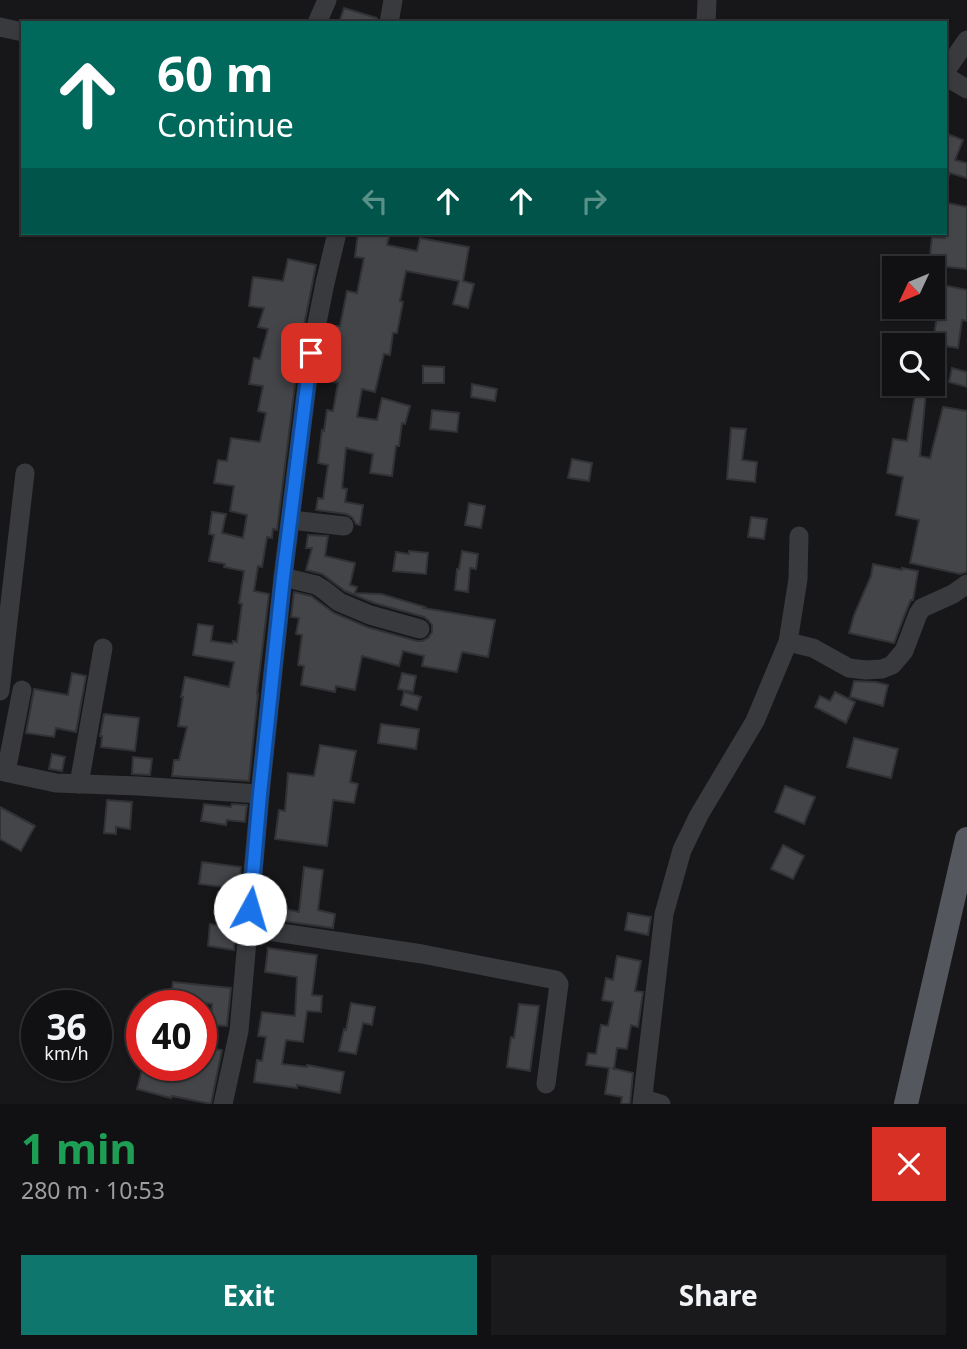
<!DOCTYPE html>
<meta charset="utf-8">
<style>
:root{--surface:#111113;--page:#1a1a1c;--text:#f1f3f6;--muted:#9c9da0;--line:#303133;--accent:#0f766e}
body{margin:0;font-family:"Noto Sans",sans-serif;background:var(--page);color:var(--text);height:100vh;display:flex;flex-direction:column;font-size:26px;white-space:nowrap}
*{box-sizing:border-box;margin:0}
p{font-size:23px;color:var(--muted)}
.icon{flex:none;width:38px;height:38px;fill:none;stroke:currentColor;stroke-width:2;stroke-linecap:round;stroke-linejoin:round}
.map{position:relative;height:1104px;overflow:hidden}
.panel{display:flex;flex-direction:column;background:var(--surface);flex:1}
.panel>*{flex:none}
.guide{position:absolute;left:21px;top:21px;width:926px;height:214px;border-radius:0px;box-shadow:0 2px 5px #0004,0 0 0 2px var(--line);background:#00695c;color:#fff;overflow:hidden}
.needle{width:46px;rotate:226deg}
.controls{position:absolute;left:882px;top:256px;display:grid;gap:14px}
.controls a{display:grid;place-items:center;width:63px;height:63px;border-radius:0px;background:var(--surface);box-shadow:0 2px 5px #0004,0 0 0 2px var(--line);font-size:35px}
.speed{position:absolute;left:21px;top:990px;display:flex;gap:14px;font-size:35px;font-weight:700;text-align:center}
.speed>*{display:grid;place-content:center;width:91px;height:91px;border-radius:50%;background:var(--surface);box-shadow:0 2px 5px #0004,0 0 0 2px var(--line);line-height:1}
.speed small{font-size:18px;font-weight:400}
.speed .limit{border:10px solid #d22;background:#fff;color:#111}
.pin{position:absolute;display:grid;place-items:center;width:60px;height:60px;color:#fff;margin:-30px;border-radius:14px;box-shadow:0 4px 10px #0006}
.me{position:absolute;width:77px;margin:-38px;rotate:6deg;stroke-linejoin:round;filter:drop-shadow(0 0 5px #0008)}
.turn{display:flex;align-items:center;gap:24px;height:147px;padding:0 21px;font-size:32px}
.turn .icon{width:91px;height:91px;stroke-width:2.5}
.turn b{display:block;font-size:49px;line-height:60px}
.lanes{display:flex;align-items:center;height:66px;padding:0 21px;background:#0003;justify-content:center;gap:35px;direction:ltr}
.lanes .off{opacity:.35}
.round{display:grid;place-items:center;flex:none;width:74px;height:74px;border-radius:0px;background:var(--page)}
.summary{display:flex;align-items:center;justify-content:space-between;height:119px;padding:0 21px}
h1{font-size:42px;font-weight:700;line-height:52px;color:#1e9e55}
.primary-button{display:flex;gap:14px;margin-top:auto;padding:14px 21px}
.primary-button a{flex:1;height:80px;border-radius:0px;background:var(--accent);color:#fff;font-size:28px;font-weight:700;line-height:80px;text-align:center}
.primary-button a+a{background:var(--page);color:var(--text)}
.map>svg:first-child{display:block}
.building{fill:#444549;stroke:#313235;stroke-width:2}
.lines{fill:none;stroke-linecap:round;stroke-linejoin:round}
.minor{stroke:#383a3e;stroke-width:19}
.major{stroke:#54575d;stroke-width:24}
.route-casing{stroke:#114b97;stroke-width:18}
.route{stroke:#1a73e8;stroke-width:12}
</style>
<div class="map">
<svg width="967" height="1104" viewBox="0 0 967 1104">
<rect width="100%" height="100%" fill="#171719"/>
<!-- building -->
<g class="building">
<polygon points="344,8 377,18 377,23 339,23"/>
<polygon points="945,133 963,140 955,160 967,163 967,178 950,173 946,183"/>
<polygon points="947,203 967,207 967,269 929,265 932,237 945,238 945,213"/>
<polygon points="358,233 390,233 387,245 417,251 420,238 469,247 463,281 474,284 468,308 453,304 459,281 406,271 400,301 403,302 397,333 393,333 390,355 384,354 375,392 362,389 357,417 377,420 382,398 410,406 405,424 402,423 399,446 396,446 392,476 370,473 373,454 346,448 342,488 347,489 345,502 363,505 360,525 356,524 352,517 346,514 316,510 318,498 323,499 328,465 318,463 322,430 324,431 327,410 333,411 338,383 333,382 337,363 331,362 336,326 340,326 347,291 357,293 364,258 355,257"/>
<polygon points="288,259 316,265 302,336 297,335 289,367 297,369 277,530 273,529 272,538 267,537 262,567 258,566 254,591 269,594 257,694 258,694 249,781 172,776 174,760 179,760 187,727 178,726 183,697 181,697 185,677 229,687 234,662 193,655 198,624 213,626 211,641 232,644 233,641 237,642 242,604 239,603 244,571 224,567 225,564 209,561 214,535 209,534 212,512 226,514 222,533 243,538 247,515 230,511 234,486 214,483 218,460 227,461 231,438 260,442 266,413 258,411 263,386 249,384 254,358 260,359 268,329 258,327 264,308 249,306 251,290 253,277 283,281"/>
<polygon points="933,283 967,290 967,321 962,320 958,348 933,344 937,315 933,314"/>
<polygon points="423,366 444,367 444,383 423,383"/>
<polygon points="952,368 967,372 967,387 949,382"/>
<polygon points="472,384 497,389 495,401 471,397"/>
<polygon points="916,390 926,391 920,456 930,458 943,407 967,411 967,572 960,574 910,563 919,520 896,515 903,477 887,473 893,439 907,441"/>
<polygon points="432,410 459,413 457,432 430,429"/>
<polygon points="731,428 746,429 742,460 757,462 755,482 727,479"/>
<polygon points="572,459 592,463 589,481 568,478"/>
<polygon points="469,503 485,506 481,528 465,525"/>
<polygon points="751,517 767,519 764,539 748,537"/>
<polygon points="308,535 328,536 325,556 355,563 350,585 357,587 355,593 381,594 425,607 424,608 495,620 488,657 462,652 457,672 422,666 424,656 403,651 399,666 362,656 355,690 336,686 335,692 301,685 304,666 298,665 302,635 296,634 299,618 291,617 294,592 311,596 334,613 367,627 417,641 422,641 428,638 432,632 432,625 428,620 424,617 374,603 345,591 322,574 306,570 312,548 306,548"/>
<polygon points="409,551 428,553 426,574 393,571 396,552 409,554"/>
<polygon points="462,551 478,554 476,569 470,568 468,592 455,590 457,569 459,569"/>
<polygon points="873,564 902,570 902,568 918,571 913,600 911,600 907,609 894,643 849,633 854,615 871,576"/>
<polygon points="72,673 86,676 76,732 56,728 54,737 26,733 34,689 68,695"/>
<polygon points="402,673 416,676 413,692 398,689"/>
<polygon points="854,681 876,682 888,685 883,706 850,697"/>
<polygon points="404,692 421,697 417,710 401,705"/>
<polygon points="835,692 855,702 846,723 815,707 820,696 830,701"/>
<polygon points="104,714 139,718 135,751 101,747 102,736 100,736"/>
<polygon points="381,724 419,729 416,749 378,743"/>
<polygon points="854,738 898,749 891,778 847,767"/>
<polygon points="320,745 356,751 350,782 358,784 354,803 333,800 327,846 275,839 279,810 285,811 288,773 314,776"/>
<polygon points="52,754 65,757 62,771 49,769"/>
<polygon points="133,757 152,759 150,775 132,774"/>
<polygon points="785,786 815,797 804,824 775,812"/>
<polygon points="107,800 132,802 130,829 116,827 116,834 104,833"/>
<polygon points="204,804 231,807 232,804 247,805 245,822 227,820 226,825 201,821"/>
<polygon points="0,807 35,826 21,851 0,839"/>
<polygon points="783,845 804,856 793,879 771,869"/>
<polygon points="202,862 241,867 239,889 199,884"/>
<polygon points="304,867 323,870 318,910 335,914 333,928 268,919 271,906 299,912"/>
<polygon points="628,913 651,917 648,935 625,930"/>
<polygon points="210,924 236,928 234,950 208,946"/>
<polygon points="268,948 317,955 312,995 322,996 321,1012 307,1011 303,1042 286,1040 282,1064 307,1067 307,1065 344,1072 340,1093 297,1085 297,1088 254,1082 257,1060 262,1061 266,1037 258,1036 262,1012 295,1016 297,977 265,972"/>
<polygon points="617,956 641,961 635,991 643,992 638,1027 631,1025 627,1049 617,1048 614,1069 612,1068 633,1073 630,1104 621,1104 622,1097 605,1094 609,1068 586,1065 588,1053 596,1054 601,1025 608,1026 613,1002 602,1000 606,978 613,980"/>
<polygon points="173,982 231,988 227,1026 211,1025 212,1004 171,999"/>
<polygon points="351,1003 375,1007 372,1025 363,1023 356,1054 339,1051 344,1029 346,1030"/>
<polygon points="519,1004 539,1006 530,1071 507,1067 511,1037 514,1038"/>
<polygon points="201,1047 222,1050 211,1104 172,1096 171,1098 137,1089 143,1066 150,1066 180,1074 181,1066 201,1066"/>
</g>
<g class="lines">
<!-- minor -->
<g class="minor">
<polyline points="317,23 327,0"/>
<polyline points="389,23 393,0"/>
<polyline points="706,23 707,0"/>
<polyline points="0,27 23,32"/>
<polyline points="945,72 967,40"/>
<polyline points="945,76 967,89"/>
<polyline points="291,520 344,526"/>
<polyline points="283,577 316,585 324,590 339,602 370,615 420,629"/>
<polyline points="788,642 813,648 849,668 866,670 882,669 892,665 904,651 918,614 922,608 953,594 967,584"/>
<polyline points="0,691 25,473"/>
<polyline points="0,771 56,783 138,786 260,794 239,1031 223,1104"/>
<polyline points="6,772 22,690"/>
<polyline points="79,784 103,648"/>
<polyline points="260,794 283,577 311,353 325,283 337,233"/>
<polyline points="248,928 422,954 556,980 559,984 546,1084"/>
<polyline points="644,1099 661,1104"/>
<polyline points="642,1104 664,914 682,850 699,815 755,721 788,642 798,579 799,536"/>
</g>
<!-- major -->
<polyline class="major" points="906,1104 967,839"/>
</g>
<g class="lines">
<defs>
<polyline id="route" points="250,909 260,794 283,577 311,353"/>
</defs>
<!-- route casing -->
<use href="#route" class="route-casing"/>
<!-- route -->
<use href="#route" class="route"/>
</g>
</svg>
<div class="controls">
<a><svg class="needle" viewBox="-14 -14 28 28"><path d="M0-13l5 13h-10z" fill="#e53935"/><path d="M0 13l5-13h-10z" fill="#9c9da0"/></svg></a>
<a><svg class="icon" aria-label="search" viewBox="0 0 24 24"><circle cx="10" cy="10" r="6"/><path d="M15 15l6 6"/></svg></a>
</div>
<div class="speed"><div>36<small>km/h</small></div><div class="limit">40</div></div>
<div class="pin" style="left:311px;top:353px;background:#d93025"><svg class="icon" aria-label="arrive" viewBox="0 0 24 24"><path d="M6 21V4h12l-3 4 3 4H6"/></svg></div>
<svg class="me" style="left:250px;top:909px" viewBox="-20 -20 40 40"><circle r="19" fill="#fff"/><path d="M0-13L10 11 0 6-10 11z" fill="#1a73e8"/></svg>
<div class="guide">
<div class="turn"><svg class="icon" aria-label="ahead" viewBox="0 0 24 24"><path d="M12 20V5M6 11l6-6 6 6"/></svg><div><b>60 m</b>Continue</div></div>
<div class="lanes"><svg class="icon off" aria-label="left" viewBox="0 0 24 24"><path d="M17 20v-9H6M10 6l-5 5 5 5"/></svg><svg class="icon" aria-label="ahead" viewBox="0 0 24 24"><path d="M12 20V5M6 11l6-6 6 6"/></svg><svg class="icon" aria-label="ahead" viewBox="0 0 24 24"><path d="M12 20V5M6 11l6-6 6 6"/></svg><svg class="icon off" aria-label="right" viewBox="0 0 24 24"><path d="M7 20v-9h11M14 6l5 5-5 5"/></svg></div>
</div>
</div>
<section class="panel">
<div class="summary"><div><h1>1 min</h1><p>280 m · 10:53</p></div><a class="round" style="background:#d93025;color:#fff"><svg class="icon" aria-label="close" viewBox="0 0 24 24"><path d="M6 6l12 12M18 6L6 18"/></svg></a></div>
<div class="primary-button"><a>Exit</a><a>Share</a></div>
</section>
